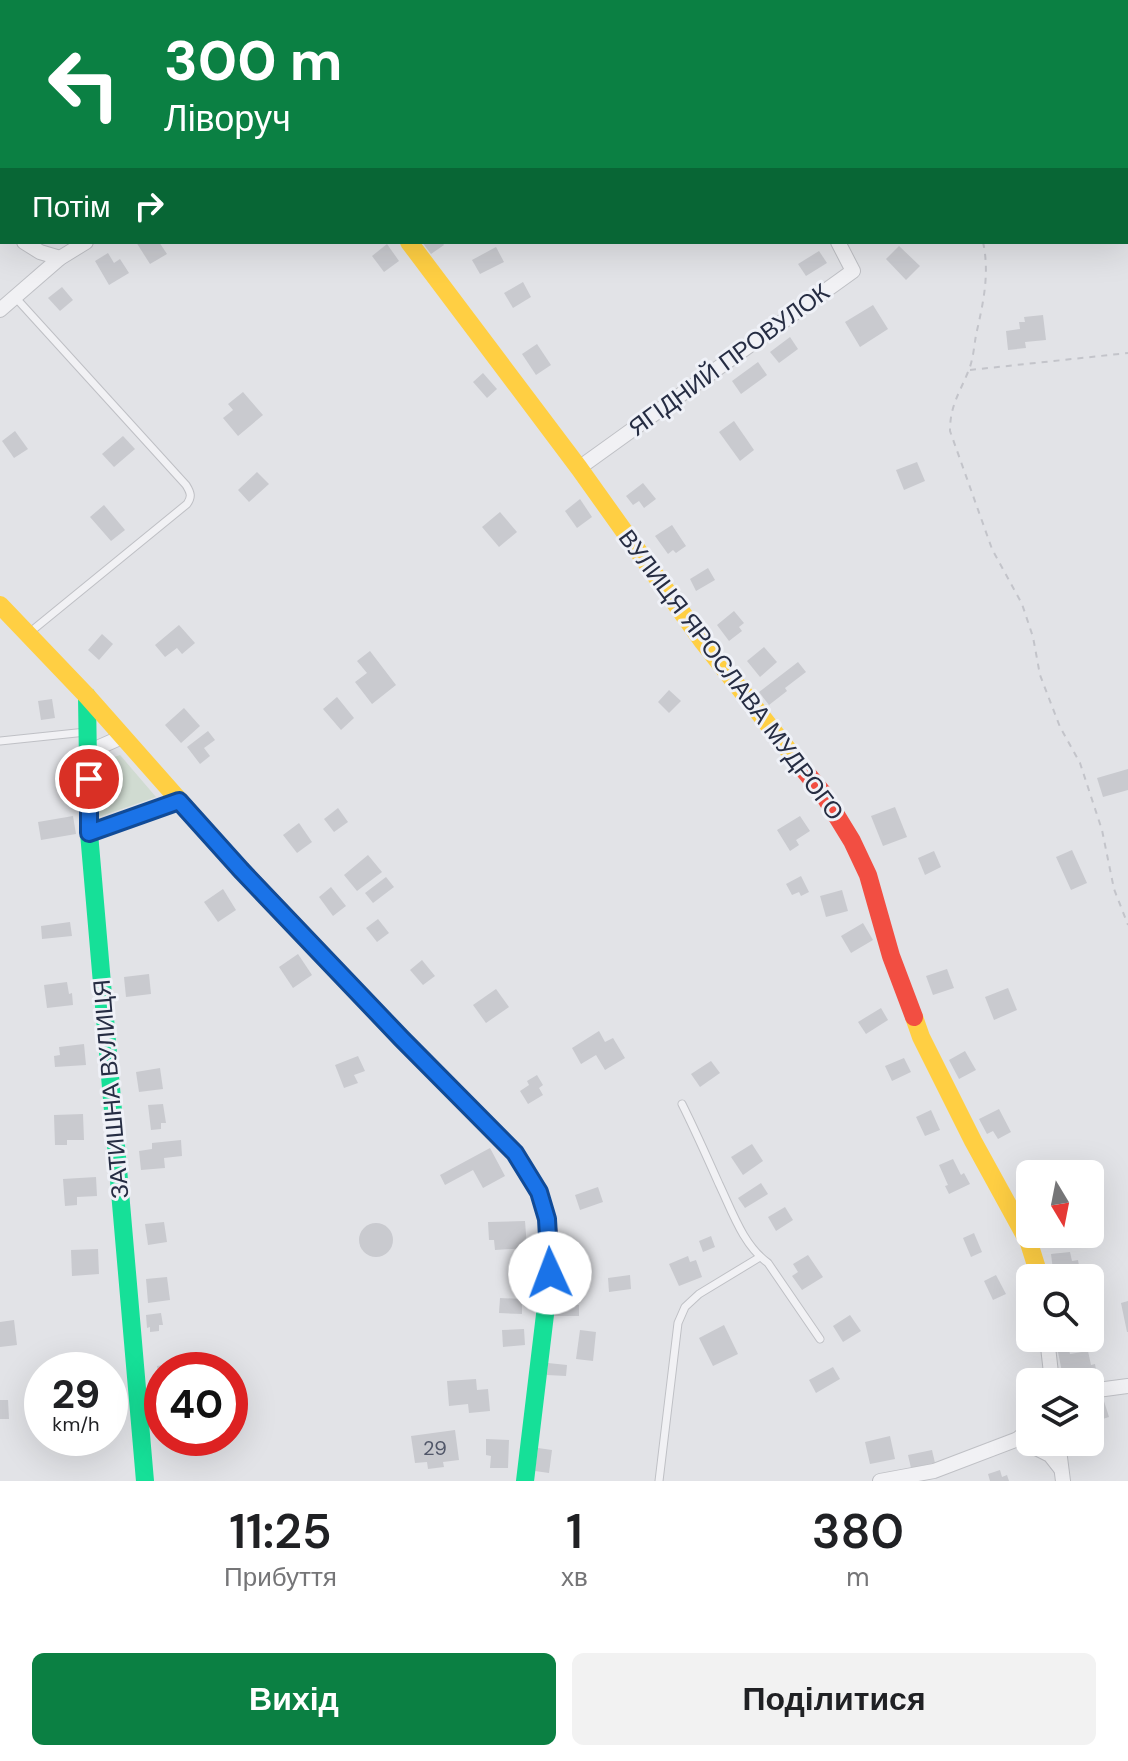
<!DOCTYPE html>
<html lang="uk">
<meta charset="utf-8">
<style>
:root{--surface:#fff;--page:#f2f2f2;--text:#202124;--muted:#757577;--accent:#0b8043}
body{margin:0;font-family:"DM Sans",sans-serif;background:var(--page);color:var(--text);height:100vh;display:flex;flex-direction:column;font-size:30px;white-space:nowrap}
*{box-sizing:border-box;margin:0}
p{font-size:26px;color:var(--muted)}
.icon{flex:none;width:44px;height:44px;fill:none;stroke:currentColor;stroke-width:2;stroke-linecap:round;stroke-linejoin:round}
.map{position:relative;height:1481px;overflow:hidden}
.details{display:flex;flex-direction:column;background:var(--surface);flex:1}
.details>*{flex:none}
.banner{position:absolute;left:0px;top:0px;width:1128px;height:244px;box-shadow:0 8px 32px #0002;background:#0b8043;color:#fff;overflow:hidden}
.needle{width:52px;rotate:170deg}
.tools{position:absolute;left:1016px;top:1160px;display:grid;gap:16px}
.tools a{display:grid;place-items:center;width:88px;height:88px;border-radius:12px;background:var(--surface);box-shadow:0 8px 32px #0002;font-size:40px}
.speed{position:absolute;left:24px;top:1352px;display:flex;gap:16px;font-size:40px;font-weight:700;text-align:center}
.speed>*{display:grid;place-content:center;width:104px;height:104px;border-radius:50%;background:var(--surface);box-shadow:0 8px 32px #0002;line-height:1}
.speed small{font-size:20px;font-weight:400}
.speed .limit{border:12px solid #d22;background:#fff;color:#111}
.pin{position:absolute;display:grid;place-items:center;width:68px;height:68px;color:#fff;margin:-34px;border:4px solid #fff;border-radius:50%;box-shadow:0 2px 8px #0007}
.me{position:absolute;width:88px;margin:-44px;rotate:358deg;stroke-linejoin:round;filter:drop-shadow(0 0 6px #0008)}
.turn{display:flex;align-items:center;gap:28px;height:168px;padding:0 32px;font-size:36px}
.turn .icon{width:104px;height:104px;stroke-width:2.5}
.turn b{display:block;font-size:56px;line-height:68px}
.then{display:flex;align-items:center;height:76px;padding:0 32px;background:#0003;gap:16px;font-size:30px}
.eta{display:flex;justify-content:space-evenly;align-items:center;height:136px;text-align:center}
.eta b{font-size:48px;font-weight:600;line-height:56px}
.button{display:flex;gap:16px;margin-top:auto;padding:16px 32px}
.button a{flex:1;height:92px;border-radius:12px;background:var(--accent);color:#fff;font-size:32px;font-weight:600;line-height:92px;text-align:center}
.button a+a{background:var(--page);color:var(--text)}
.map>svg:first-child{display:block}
.green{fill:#d0dbd1}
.building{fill:#c9cacf}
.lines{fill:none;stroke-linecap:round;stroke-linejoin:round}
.lane-casing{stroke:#bfc0c5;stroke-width:9}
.street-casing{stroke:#bfc0c5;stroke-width:16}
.path{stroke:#c3c4ca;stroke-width:2;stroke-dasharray:6 6;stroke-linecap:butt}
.lane{stroke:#f1f1f4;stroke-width:7}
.street{stroke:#f1f1f4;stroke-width:14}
.fast{stroke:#16e098;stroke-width:18}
.slow{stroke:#ffcf43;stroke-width:18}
.jam{stroke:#f24e42;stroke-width:18}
.route-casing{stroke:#114b97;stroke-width:20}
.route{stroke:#1a73e8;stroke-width:14}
.labels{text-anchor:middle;stroke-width:6;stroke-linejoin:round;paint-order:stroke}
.number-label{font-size:20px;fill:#505668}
.street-label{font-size:24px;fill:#262d43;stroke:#eff1f7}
</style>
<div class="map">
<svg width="1128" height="1481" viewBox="0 0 1128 1481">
<rect width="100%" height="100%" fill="#e2e3e7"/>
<!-- green -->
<polygon class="green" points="120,755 156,797 99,817 97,763"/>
<!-- building -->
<g class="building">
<polygon points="136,242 159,242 167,254 150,264"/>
<polygon points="422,242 442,242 444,245 431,254"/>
<polygon points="387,244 399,261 384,272 372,256"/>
<polygon points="899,246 920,266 906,280 886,259"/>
<polygon points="496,247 504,262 480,274 472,260"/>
<polygon points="819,251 827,263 806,276 798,264"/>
<polygon points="108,253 114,263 120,259 129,273 109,285 95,261"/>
<polygon points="523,282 531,297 513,308 504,293"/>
<polygon points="62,287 73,300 60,311 48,298"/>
<polygon points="873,305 888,329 860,347 845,322"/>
<polygon points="1043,315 1046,340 1025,342 1026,348 1008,350 1006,331 1020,329 1019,322 1025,322 1024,317"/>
<polygon points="790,337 798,349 779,363 770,352"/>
<polygon points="537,344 551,365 536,375 522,354"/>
<polygon points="758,362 767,375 741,394 732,381"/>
<polygon points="483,373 497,389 487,398 473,382"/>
<polygon points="243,392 263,415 238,436 223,418 233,410 228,404"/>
<polygon points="734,421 754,450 740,461 719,432"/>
<polygon points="15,431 28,449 14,458 2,441"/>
<polygon points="123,436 135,449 114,467 102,454"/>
<polygon points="917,462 925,481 904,490 896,470"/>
<polygon points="257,472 269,484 249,502 238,490"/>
<polygon points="643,483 656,499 644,508 639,501 633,505 626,496"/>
<polygon points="580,499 592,517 577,528 565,511"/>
<polygon points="104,505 125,530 111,541 90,517"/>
<polygon points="500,512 517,532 499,547 482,527"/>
<polygon points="672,525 686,546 676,553 673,550 668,554 655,536"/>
<polygon points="708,568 715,580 696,591 690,579"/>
<polygon points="734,611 744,623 739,627 742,631 729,641 717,625"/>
<polygon points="179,625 195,643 182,654 177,648 165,657 155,645"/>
<polygon points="102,634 113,644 99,660 88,650"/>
<polygon points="764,647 777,662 760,677 747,661"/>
<polygon points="370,651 396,685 372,704 355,682 367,673 357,661"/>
<polygon points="798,662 806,672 785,688 787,691 769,705 759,692"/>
<polygon points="669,690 681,701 669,713 658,702"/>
<polygon points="337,697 354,718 341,730 323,709"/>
<polygon points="52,699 55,718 41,720 38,701"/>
<polygon points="184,708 200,726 181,743 165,725"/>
<polygon points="208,731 215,740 204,748 210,756 200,764 187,747"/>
<polygon points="1128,769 1128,790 1103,797 1097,778"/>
<polygon points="895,807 907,837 883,846 871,816"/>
<polygon points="338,808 348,822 334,832 324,819"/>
<polygon points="73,816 76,834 41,840 38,822"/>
<polygon points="800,816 810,831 796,840 799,845 790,851 777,830"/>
<polygon points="299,823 312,842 297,853 283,835"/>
<polygon points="1072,850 1087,883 1071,890 1056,857"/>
<polygon points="934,851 941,867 925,875 918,858"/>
<polygon points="368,855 382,872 357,891 344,875"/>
<polygon points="801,876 809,892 801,896 799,892 792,895 786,884"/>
<polygon points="386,877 394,887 373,903 365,893"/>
<polygon points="331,887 346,906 333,916 319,897"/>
<polygon points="223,889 236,910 218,922 204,902"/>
<polygon points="842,890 848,911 826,917 820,896"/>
<polygon points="378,919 389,933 377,942 366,928"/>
<polygon points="70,922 72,936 42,939 41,926"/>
<polygon points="863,923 873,940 851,953 841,936"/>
<polygon points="298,954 312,975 293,988 279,967"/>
<polygon points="422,960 435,976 423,985 410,970"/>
<polygon points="947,969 954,988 933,995 926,976"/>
<polygon points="149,974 151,994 126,997 124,977"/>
<polygon points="67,982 69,994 72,993 73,1005 47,1008 44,985"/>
<polygon points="1008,988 1017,1010 994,1020 985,997"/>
<polygon points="496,989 509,1007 486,1023 473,1005"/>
<polygon points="881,1008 888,1020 866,1034 858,1022"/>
<polygon points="599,1031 605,1042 613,1038 625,1058 605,1070 596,1055 581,1064 572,1048"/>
<polygon points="84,1044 86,1065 55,1067 54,1056 60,1055 59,1047"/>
<polygon points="965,1051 976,1070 959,1079 949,1060"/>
<polygon points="358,1056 365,1071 354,1075 358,1083 344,1088 335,1065"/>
<polygon points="904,1058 911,1072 892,1081 885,1066"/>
<polygon points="711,1061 720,1073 700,1087 691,1074"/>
<polygon points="160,1068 163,1089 139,1092 136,1072"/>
<polygon points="537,1075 543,1085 539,1088 543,1095 528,1104 520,1091 529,1085 527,1081"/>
<polygon points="163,1104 166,1123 161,1123 161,1129 151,1130 148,1105"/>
<polygon points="999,1109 1011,1132 998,1139 993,1131 987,1134 979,1119"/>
<polygon points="931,1110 940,1130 925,1136 916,1117"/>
<polygon points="83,1114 84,1140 67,1140 67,1145 55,1145 54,1115"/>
<polygon points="181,1140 182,1156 164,1158 165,1168 141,1170 139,1151 152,1149 152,1143"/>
<polygon points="752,1144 763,1161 743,1175 731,1157"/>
<polygon points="490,1148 505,1176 483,1188 473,1170 445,1185 440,1175"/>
<polygon points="953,1159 961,1175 964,1173 970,1184 949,1194 945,1186 948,1185 939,1165"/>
<polygon points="96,1177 97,1196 77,1197 77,1205 65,1206 63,1179"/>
<polygon points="761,1183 768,1194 745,1208 738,1198"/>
<polygon points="598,1187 603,1202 580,1210 575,1195"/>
<polygon points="1030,1188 1030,1205 1028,1207 1020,1194"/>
<polygon points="785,1207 793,1220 776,1231 768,1217"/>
<polygon points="525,1221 527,1248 495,1250 494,1240 489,1240 488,1222"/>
<polygon points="164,1222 167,1242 148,1245 145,1224"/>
<circle cx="376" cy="1240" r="17"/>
<polygon points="974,1233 982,1252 971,1257 963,1238"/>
<polygon points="711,1236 715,1247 703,1252 699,1241"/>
<polygon points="98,1249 99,1274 72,1276 71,1250"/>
<polygon points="1070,1252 1072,1261 1078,1260 1081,1278 1054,1278 1051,1254"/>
<polygon points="808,1255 823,1277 802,1290 792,1276 798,1272 793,1264"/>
<polygon points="688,1256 690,1262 696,1260 702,1277 679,1286 669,1264"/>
<polygon points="528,1261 529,1275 511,1276 510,1262"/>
<polygon points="630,1275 631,1289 609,1292 608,1278"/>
<polygon points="996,1275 1006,1294 993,1300 984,1281"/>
<polygon points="167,1277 170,1300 148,1303 146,1279"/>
<polygon points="500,1298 522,1299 522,1314 499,1313"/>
<polygon points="1128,1301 1128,1332 1127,1332 1121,1303"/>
<polygon points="554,1304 579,1305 579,1316 553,1316"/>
<polygon points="161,1313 163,1325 159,1325 159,1331 150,1332 150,1327 147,1328 146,1315"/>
<polygon points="850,1315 861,1331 843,1342 833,1326"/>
<polygon points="14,1320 17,1345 0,1347 0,1322"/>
<polygon points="724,1325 738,1354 713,1366 699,1338"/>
<polygon points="524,1329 525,1345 503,1347 502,1330"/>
<polygon points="580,1330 596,1332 593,1361 576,1359"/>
<polygon points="1069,1350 1070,1354 1088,1351 1091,1365 1095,1364 1098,1380 1085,1382 1084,1374 1069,1377 1068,1371 1062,1372 1058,1352"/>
<polygon points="180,1362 181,1370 162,1370 162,1383 159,1383 157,1366"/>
<polygon points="548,1363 567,1365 566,1376 547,1375"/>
<polygon points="833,1367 840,1379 816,1393 809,1380"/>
<polygon points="476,1379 477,1390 488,1389 490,1411 469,1413 468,1404 449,1406 447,1381"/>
<polygon points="1103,1398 1109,1417 1090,1423 1090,1402"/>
<polygon points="0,1400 8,1400 9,1419 0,1419"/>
<polygon points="455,1430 459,1460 443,1462 444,1467 428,1469 427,1462 415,1463 411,1436"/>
<polygon points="890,1436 895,1459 870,1464 865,1442"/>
<polygon points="486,1439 509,1440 508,1468 490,1468 491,1456 486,1455"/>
<polygon points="538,1448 552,1450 549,1473 535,1471"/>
<polygon points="932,1450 935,1463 911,1468 908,1455"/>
<polygon points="1000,1470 1002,1477 1007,1475 1009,1481 990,1481 988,1474"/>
</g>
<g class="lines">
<defs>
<g id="lane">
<path d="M15 297 186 485C191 493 192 497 187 504L29 633"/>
<polyline points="0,741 86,732"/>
<path d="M682 1104C695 1130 707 1157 719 1184 732 1211 743 1245 768 1263L820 1339"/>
<polyline points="659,1481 678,1323 685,1307 699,1294 760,1257"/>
</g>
<g id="street">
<polyline points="712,0 713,2"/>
<polyline points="375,2 376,0"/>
<polyline points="0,226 2,227"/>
<polyline points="24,242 40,252 60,258"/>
<polyline points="0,310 60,258 86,242"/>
<polyline points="579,468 853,271 838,242"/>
<polyline points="88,752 122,737"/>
<polyline points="89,833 179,801"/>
<polyline points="1047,1338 1052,1382"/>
<polyline points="1090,1391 1128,1386"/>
<polyline points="1018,1439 1050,1455 1061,1469"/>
<polyline points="1058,1442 1063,1481"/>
<polyline points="880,1481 934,1471 1018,1439 1030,1428"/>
</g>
</defs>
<!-- lane casing -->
<use href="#lane" class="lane-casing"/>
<!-- street casing -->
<use href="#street" class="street-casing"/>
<!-- path -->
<g class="path">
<polyline points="893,0 894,2"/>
<path d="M983 242C990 274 983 304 976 335 974 347 973 361 968 372 959 394 950 406 950 431L992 549 1022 604 1033 637 1040 675 1060 727 1080 763 1102 830 1114 889 1128 925"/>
<polyline points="970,370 1128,353"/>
</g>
<!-- lane -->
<use href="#lane" class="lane"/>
<!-- street -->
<use href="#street" class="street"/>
<!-- fast -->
<g class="fast">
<polyline points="87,696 89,833 145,1481"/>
<polyline points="525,1481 550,1273 549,1236"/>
</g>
<!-- slow -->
<g class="slow">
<polyline points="409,242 579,468 703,642 804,770"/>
<polyline points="0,605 87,696 233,861"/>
<polyline points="914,1017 921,1037 973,1141 1029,1243 1040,1278"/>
</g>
<!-- jam -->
<g class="jam">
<polyline points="804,770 822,792 852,841 868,875 891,956 914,1017"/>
<polyline points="233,861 402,1039 515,1153 539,1192 547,1219 549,1236"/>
</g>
</g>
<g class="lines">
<defs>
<polyline id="route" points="89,779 89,833 179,801 241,870 402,1039 515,1153 539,1192 547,1219 550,1273"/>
</defs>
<!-- route casing -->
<use href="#route" class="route-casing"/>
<!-- route -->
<use href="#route" class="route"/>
</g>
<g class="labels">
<!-- number labels -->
<g class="number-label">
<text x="435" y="1455">29</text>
</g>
<!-- street labels -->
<g class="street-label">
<text transform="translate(729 360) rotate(-36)" y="8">ЯГІДНИЙ ПРОВУЛОК</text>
<text transform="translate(731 675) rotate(53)" y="8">ВУЛИЦЯ ЯРОСЛАВА МУДРОГО</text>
<text transform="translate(111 1089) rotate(-95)" y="8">ЗАТИШНА ВУЛИЦЯ</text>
</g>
</g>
</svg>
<div class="tools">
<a><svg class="needle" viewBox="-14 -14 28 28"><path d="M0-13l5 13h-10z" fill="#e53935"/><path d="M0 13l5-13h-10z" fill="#757577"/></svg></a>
<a><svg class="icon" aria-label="search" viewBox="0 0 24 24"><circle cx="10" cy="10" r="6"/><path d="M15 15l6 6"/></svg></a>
<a><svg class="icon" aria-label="layers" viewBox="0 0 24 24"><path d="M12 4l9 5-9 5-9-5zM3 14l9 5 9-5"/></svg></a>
</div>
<div class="speed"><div>29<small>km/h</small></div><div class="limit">40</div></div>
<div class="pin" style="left:89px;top:779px;background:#d93025"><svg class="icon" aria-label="arrive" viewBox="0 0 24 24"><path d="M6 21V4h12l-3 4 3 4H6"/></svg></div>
<svg class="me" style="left:550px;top:1273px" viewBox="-20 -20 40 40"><circle r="19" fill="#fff"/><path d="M0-13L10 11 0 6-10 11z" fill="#1a73e8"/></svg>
<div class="banner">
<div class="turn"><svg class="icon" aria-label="left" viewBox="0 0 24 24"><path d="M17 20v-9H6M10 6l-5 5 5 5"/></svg><div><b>300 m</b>Ліворуч</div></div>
<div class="then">Потім<svg class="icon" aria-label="right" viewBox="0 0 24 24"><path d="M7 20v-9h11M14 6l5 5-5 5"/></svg></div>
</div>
</div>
<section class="details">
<div class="eta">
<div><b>11:25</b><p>Прибуття</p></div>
<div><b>1</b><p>хв</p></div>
<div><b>380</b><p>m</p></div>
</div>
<div class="button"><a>Вихід</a><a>Поділитися</a></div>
</section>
